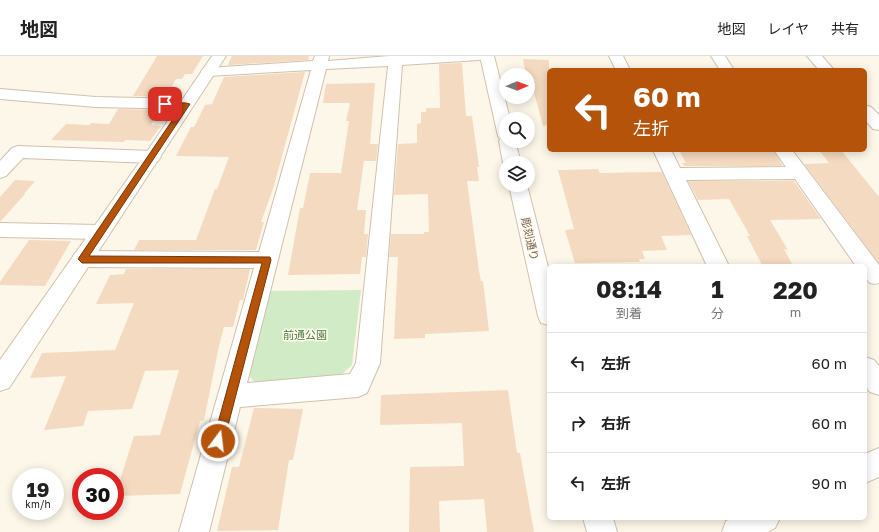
<!DOCTYPE html>
<html lang="ja">
<meta charset="utf-8">
<style>
:root{--surface:#fff;--page:#f6f6f6;--text:#222;--muted:#767676;--line:#e0e0e0}
body{margin:0;font-family:"Golos Text","Noto Sans JP",sans-serif;background:var(--page);color:var(--text);height:100vh;display:flex;flex-direction:column;font-size:15px;white-space:nowrap}
*{box-sizing:border-box;margin:0}
p{font-size:13px;color:var(--muted)}
.icon{flex:none;width:22px;height:22px;fill:none;stroke:currentColor;stroke-width:2;stroke-linecap:round;stroke-linejoin:round}
.map{position:relative;flex:1;overflow:hidden}
.side{position:absolute;left:547px;top:208px;width:320px;height:256px;display:flex;flex-direction:column;background:var(--surface);border-radius:6px;box-shadow:0 2px 10px #0003}
.side>*{flex:none}
.top-card{position:absolute;left:547px;top:12px;width:320px;height:84px;border-radius:6px;box-shadow:0 2px 10px #0003;background:#b45309;color:#fff;overflow:hidden}
.needle{width:26px;rotate:89deg}
.fabs{position:absolute;left:499px;top:12px;display:grid;gap:8px}
.fabs a{display:grid;place-items:center;width:36px;height:36px;border-radius:50%;background:var(--surface);box-shadow:0 2px 10px #0003;font-size:20px}
.speed{position:absolute;left:12px;top:412px;display:flex;gap:8px;font-size:20px;font-weight:700;text-align:center}
.speed>*{display:grid;place-content:center;width:52px;height:52px;border-radius:50%;background:var(--surface);box-shadow:0 2px 10px #0003;line-height:1}
.speed small{font-size:10px;font-weight:400}
.speed .limit{border:6px solid #d22;background:#fff;color:#111}
.pin{position:absolute;display:grid;place-items:center;width:34px;height:34px;color:#fff;margin:-17px;border-radius:8px;box-shadow:0 2px 6px #0006}
.me{position:absolute;width:44px;margin:-22px;rotate:15deg;stroke-linejoin:round;filter:drop-shadow(0 0 3px #0008)}
.turn{display:flex;align-items:center;gap:14px;height:84px;padding:0 20px;font-size:18px}
.turn .icon{width:52px;height:52px;stroke-width:2.5}
.turn b{display:block;font-size:28px;line-height:34px}
.eta{display:flex;justify-content:space-evenly;align-items:center;height:68px;text-align:center}
.eta b{font-size:24px;font-weight:700;line-height:28px}
ul{padding:0;list-style:none}
li{display:flex;align-items:center;gap:12px;height:60px;padding:0 20px;border-top:1px solid var(--line)}
li div{flex:1}
li b{display:block;font-size:15px}
li em{font-style:normal}
header{display:flex;align-items:center;gap:24px;box-sizing:border-box;height:56px;padding:0 20px;background:var(--surface);border-bottom:1px solid var(--line)}
header strong{font-size:19px}
nav{display:flex;gap:22px;margin-inline-start:auto;font-size:14px}
.map>svg:first-child{display:block}
.green{fill:#d1ebc6}
.building{fill:#f3dac0}
.lines{fill:none;stroke-linecap:round;stroke-linejoin:round}
.street-casing{stroke:#cfc0ad;stroke-width:2}
.secondary-casing{stroke:#d2c1ab;stroke-width:2}
.street{fill:#fff;fill-rule:evenodd}
.secondary{fill:#fff;fill-rule:evenodd}
.route{fill:#b45309;stroke:#753606}
.labels{text-anchor:middle;stroke-width:3;stroke-linejoin:round;paint-order:stroke}
.street-label{font-size:11px;fill:#78614b;stroke:#fffbef}
.park-label{font-size:11px;fill:#4d7e42;stroke:#fffbef}
</style>
<header>
<strong>地図</strong>
<nav><a>地図</a><a>レイヤ</a><a>共有</a></nav>
</header>
<div class="map">
<svg width="879" height="476" viewBox="0 0 879 476">
<rect width="100%" height="100%" fill="#fdf7e9"/>
<!-- green -->
<polygon class="green" points="361,234 352,309 339,321 255,326 247,318 267,235"/>
<!-- building -->
<g class="building">
<polygon points="157,0 203,0 192,18 185,18 182,23 176,23 166,41 133,40"/>
<polygon points="232,0 309,0 308,4 228,9"/>
<polygon points="523,3 549,4 549,69 543,70 534,36 528,36 528,19 526,19"/>
<polygon points="462,7 466,60 472,60 479,111 477,111 479,125 467,125 479,215 481,225 483,225 489,275 425,278 425,282 394,283 398,201 389,201 391,178 424,178 424,176 429,176 428,138 394,139 398,88 417,87 417,68 421,67 421,56 426,56 426,52 440,52 439,8"/>
<polygon points="305,16 273,133 261,166 264,166 256,194 134,194 139,184 196,184 215,133 217,133 229,101 176,100 191,71 194,71 205,49 212,48 224,21"/>
<polygon points="375,27 370,88 378,88 376,105 364,105 357,154 366,154 364,178 368,178 366,201 362,201 360,218 288,219 300,152 303,152 310,117 341,117 349,65 346,65 350,47 323,47 326,28"/>
<polygon points="118,53 159,54 151,69 161,70 150,85 125,84 124,86 51,84 66,68 89,69 91,67 109,68"/>
<polygon points="682,94 773,94 783,110 684,110 682,107 686,107 680,96 683,96"/>
<polygon points="819,94 841,94 879,141 879,207 804,108 829,107"/>
<polygon points="598,113 600,117 662,116 691,179 661,180 667,194 642,195 645,203 639,203 640,206 575,207 565,174 574,173 558,114"/>
<polygon points="15,124 35,125 24,138 25,138 0,166 0,141"/>
<polygon points="688,125 794,125 821,163 770,164 788,194 784,193 792,208 762,209 747,180 750,180 729,143 698,144"/>
<polygon points="29,184 71,185 45,230 0,229 0,226"/>
<polygon points="126,213 250,213 243,244 240,244 233,271 224,271 219,290 204,364 200,365 180,438 115,440 134,380 160,379 179,314 145,315 132,353 88,355 83,370 44,374 66,320 30,322 42,297 115,294 134,247 96,248 110,219 124,218"/>
<polygon points="508,334 517,397 520,397 534,476 487,476 484,443 439,445 440,476 409,476 410,411 464,410 462,367 380,369 381,339"/>
<polygon points="254,352 303,353 293,404 289,404 278,474 217,475 232,411 239,411"/>
</g>
<g class="lines">
<defs>
<g id="street">
<path d="M315 0H329L328 5 389 0H485L483 3 478 4 402 9 380 307 367 337 358 341 240 351 209 476H179L254 212 82 211 75 209 72 203 75 197 82 195 259 196 311 14 208 20 203 19 201 16 203 13 208 12 313 5ZM388 10 356 307 350 318 247 327 326 13Z"/>
<polygon points="609,0 623,0 630,14 616,14"/>
<polygon points="711,0 725,0 734,14 720,14"/>
<polygon points="807,0 822,0 834,14 819,14"/>
<polygon points="0,33 96,41 186,43 192,45 194,48 192,51 186,53 96,51 0,43"/>
<polygon points="865,49 871,51 879,59 879,74 873,73 865,64"/>
<polygon points="18,90 152,95 158,97 161,101 158,105 152,107 23,102 6,120 0,122 0,105 12,92"/>
<path d="M653 94H671L680 112 786 111 774 94H792L879 209V227C866 231 865 220 865 210H856L795 123 686 124 729 210H707Z"/>
<polygon points="0,167 100,169 107,171 110,176 107,181 100,183 0,181"/>
<polygon points="865,301 874,304 879,310 879,339 870,336 865,330"/>
</g>
<g id="secondary">
<polygon points="212,0 226,0 9,332 0,335 0,304 146,97"/>
<polygon points="480,0 494,0 510,63 506,63 506,85 515,85 521,107 506,107 506,111 503,107 499,85 500,83 498,80"/>
<polygon points="509,129 527,129 549,215 549,269 541,267 538,260"/>
<polygon points="879,392 879,421 865,427 865,398"/>
<polygon points="583,462 613,462 617,476 587,476"/>
<polygon points="733,462 780,462 775,472 768,476 722,476 726,465"/>
</g>
</defs>
<!-- street casing -->
<use href="#street" class="street-casing"/>
<!-- secondary casing -->
<use href="#secondary" class="secondary-casing"/>
<!-- street -->
<use href="#street" class="street"/>
<!-- secondary -->
<use href="#secondary" class="secondary"/>
</g>
<!-- route -->
<polygon class="route" points="163,46 186,47 190,48 89,200 270,201 271,204 224,385 222,389 218,391 215,389 213,385 262,207 82,207 78,203 182,50 165,50 162,48"/>
<g class="labels">
<!-- street labels -->
<g class="street-label">
<text transform="translate(530 183) rotate(77)" y="4">彫刻通り</text>
</g>
<!-- park labels -->
<g class="park-label">
<text x="305" y="283">前通公園</text>
</g>
</g>
</svg>
<div class="fabs">
<a><svg class="needle" viewBox="-14 -14 28 28"><path d="M0-13l5 13h-10z" fill="#e53935"/><path d="M0 13l5-13h-10z" fill="#767676"/></svg></a>
<a><svg class="icon" aria-label="search" viewBox="0 0 24 24"><circle cx="10" cy="10" r="6"/><path d="M15 15l6 6"/></svg></a>
<a><svg class="icon" aria-label="layers" viewBox="0 0 24 24"><path d="M12 4l9 5-9 5-9-5zM3 14l9 5 9-5"/></svg></a>
</div>
<div class="speed"><div>19<small>km/h</small></div><div class="limit">30</div></div>
<div class="pin" style="left:165px;top:48px;background:#d93025"><svg class="icon" aria-label="arrive" viewBox="0 0 24 24"><path d="M6 21V4h12l-3 4 3 4H6"/></svg></div>
<svg class="me" style="left:218px;top:385px" viewBox="-20 -20 40 40"><circle r="17" fill="#b45309" stroke="#fff" stroke-width="3"/><path d="M0-11L8 9 0 5-8 9z" fill="#fff"/></svg>
<div class="top-card">
<div class="turn"><svg class="icon" aria-label="left" viewBox="0 0 24 24"><path d="M17 20v-9H6M10 6l-5 5 5 5"/></svg><div><b>60 m</b>左折</div></div>
</div>
<section class="side">
<div class="eta">
<div><b>08:14</b><p>到着</p></div>
<div><b>1</b><p>分</p></div>
<div><b>220</b><p>m</p></div>
</div>
<ul>
<li><svg class="icon" aria-label="left" viewBox="0 0 24 24"><path d="M17 20v-9H6M10 6l-5 5 5 5"/></svg><div><b>左折</b></div><em>60 m</em></li>
<li><svg class="icon" aria-label="right" viewBox="0 0 24 24"><path d="M7 20v-9h11M14 6l5 5-5 5"/></svg><div><b>右折</b></div><em>60 m</em></li>
<li><svg class="icon" aria-label="left" viewBox="0 0 24 24"><path d="M17 20v-9H6M10 6l-5 5 5 5"/></svg><div><b>左折</b></div><em>90 m</em></li>
</ul>
</section>
</div>
